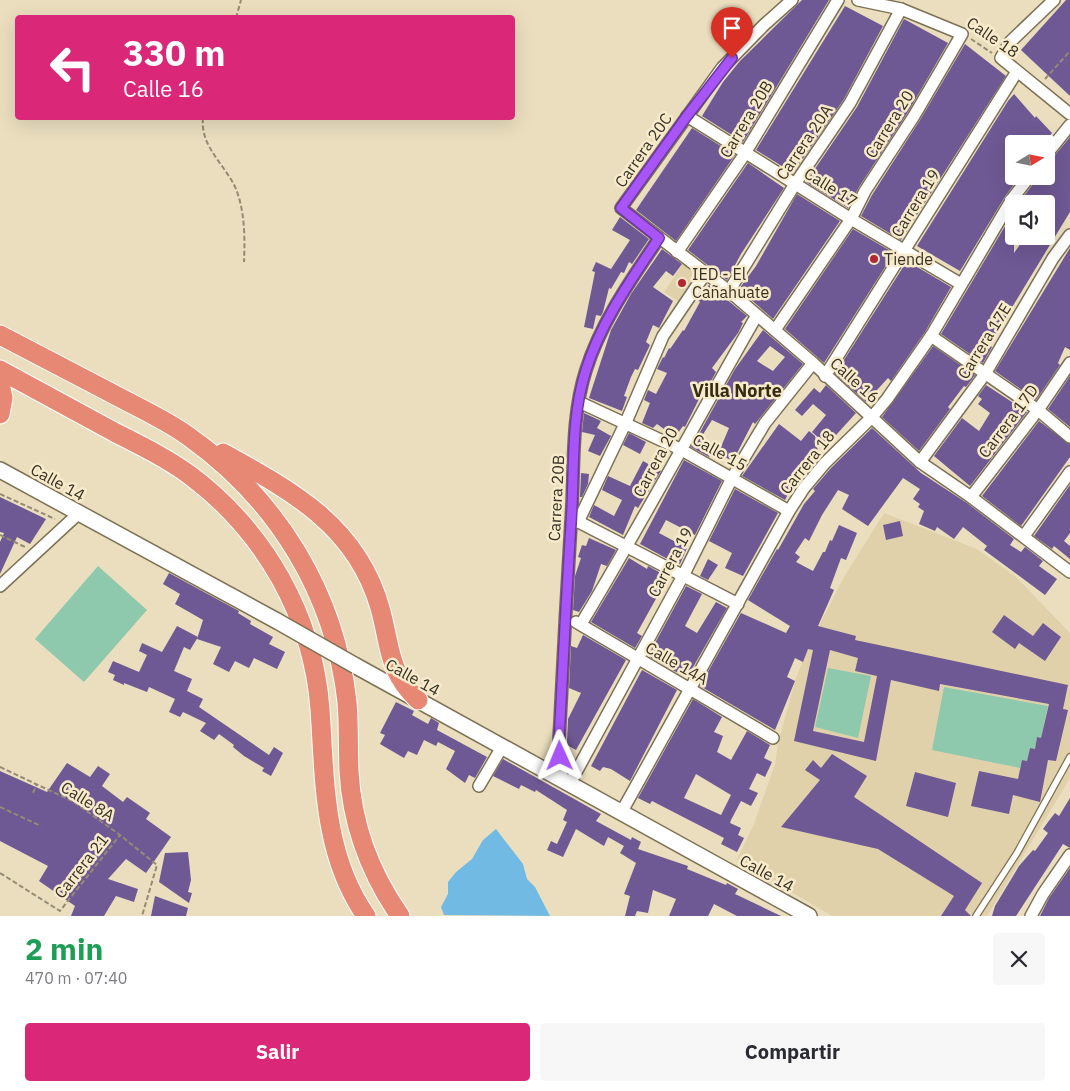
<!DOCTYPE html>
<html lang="es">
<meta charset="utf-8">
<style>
:root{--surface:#fff;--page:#f7f7f7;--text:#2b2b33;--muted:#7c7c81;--accent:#db2777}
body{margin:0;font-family:"IBM Plex Sans",sans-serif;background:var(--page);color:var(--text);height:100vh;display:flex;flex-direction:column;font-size:19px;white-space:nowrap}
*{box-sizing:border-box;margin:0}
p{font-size:16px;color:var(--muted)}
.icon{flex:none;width:28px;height:28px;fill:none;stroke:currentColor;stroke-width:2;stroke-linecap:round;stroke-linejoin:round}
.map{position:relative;height:916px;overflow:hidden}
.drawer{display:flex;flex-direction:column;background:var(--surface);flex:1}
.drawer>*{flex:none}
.guide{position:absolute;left:15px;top:15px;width:500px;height:105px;border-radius:5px;box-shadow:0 5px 20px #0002;background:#db2777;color:#fff;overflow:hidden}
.needle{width:32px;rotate:80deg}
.buttons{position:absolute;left:1005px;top:135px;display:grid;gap:10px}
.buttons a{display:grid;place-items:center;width:50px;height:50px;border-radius:5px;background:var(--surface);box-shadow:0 5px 20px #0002;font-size:25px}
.pin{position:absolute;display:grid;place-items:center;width:42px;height:42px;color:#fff;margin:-51px -21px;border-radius:50% 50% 50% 0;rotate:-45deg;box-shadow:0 0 5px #0007}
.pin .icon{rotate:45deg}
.me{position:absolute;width:55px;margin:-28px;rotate:359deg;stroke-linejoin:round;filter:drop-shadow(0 0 4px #0008)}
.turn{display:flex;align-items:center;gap:18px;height:105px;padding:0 25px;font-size:22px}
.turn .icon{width:65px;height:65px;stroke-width:2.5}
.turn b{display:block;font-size:35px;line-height:42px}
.round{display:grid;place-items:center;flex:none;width:52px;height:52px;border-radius:5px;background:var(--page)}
.head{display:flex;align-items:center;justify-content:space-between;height:85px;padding:0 25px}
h1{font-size:30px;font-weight:800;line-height:38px;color:#1e9e55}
.primary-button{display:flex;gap:10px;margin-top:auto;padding:10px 25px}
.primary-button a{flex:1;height:58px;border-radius:5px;background:var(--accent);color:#fff;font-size:20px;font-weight:800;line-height:58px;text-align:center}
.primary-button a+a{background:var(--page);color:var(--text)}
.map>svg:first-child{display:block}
.built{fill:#e0d1aa}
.green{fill:#8ec9ad}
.water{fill:#71bae4}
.building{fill:#6f5994;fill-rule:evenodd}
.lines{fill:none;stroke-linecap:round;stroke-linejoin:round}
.service-casing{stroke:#7c7154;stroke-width:8}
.minor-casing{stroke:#7c7154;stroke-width:14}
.tertiary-casing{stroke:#7c7154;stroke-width:18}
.trunk-casing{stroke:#fff;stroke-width:21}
.path{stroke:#948b75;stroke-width:2;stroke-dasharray:5 2.5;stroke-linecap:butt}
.service{stroke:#fff;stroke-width:5.5}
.minor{stroke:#fff;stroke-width:11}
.tertiary{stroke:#fff;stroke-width:15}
.trunk{stroke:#e68874;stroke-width:19}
.tertiary-bridge-casing{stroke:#7c7154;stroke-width:18;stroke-linecap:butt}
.tertiary-bridge{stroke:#fff;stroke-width:15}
.route-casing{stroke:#6d37a1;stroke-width:12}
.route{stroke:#a855f7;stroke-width:9}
.poi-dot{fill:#b62532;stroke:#f8ebcb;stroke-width:2}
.labels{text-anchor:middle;stroke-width:5;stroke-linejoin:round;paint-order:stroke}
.street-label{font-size:16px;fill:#373226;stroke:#f8ebcb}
.poi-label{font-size:16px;fill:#373226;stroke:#f8ebcb;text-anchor:start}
.neighbourhood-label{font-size:18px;font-weight:bold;fill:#362c11;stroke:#f8ebcb}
</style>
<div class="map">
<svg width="1070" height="916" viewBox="0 0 1070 916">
<rect width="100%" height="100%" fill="#eadebe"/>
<!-- built -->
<g class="built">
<polygon points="683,264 700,275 681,303 664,292"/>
<polygon points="884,513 977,549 1016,577 1070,633 1070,778 987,916 832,916 737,860 754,824 775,764 778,744 795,681 808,647 844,577"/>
</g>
<!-- green -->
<g class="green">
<polygon points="98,566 147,610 84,682 35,639"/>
<polygon points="828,668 871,676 858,738 815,727"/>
<polygon points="944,687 1048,706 1041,738 1037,737 1035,749 1030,748 1027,761 1022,760 1020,768 932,750"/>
</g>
<!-- water -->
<polygon class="water" points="496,829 523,864 527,879 535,887 550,916 444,915 441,907 448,894 448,882 456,872 472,859 483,840"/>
<!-- building -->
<g class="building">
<polygon points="802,0 829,0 743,142 702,116 723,82 740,61"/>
<polygon points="1066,0 1070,0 1070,96 1021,50"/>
<polygon points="845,6 883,26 844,99 793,173 756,150"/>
<polygon points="904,19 948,43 908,112 859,187 848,208 806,182 857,107"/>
<polygon points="965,44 1006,76 901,240 861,216 872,195 920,120"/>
<polygon points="1014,94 1035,118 1036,116 1052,133 1043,144 1014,144 1014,176 1019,178 1006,195 960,271 917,246 1008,101"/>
<polygon points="692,128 735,155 676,241 636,210"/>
<polygon points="1070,137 1070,212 989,345 992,347 983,363 941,334 1014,211 1014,253 1026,236 1046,236 1046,204 1018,204 1039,176 1046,176 1046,166"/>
<polygon points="748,163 784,188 741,254 727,280 688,250"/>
<polygon points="797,194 840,221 773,319 739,289 756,266"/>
<polygon points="620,217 649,239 632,264 629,262 624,273 621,272 611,289 609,288 603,312 601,316 596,315 593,329 584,327 595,272 592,271 596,262 611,269 630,240 612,230"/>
<polygon points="853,229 894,253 824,363 785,329"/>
<polygon points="1070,248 1070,350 1065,347 1058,363 1060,365 1036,400 995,371"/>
<polygon points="662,249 682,264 673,276 666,271 653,287 673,301 659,328 653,325 646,342 650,345 638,370 635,369 631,377 624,396 627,397 622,411 589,398 611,330 631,294"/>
<polygon points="907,261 951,287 925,332 891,381 888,378 866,402 835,374"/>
<polygon points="709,285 747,316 741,322 743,323 738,333 712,368 716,372 705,392 703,391 685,427 683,426 675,437 657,424 653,428 642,423 650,403 644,400 648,390 656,394 667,373 657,369 663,357 664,358 669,348 670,349 683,330 684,331 700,302 698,300"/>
<path d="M763 330 803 364 755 424 753 422 733 461 718 454 729 428 712 420 702 436 699 434 735 369ZM770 346 785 357 773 371 757 361Z"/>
<polygon points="933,346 975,375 966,387 964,386 948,407 950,409 919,451 882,417"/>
<polygon points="1070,376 1070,427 1048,409"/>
<polygon points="826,385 856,413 827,445 812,432 826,415 813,404 802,416 795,410 814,388 820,393"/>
<polygon points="986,385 1027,412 970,486 934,456 962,418 979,431 990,413 978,404 982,399 978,396"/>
<polygon points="584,413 601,421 597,428 611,436 600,456 588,451 595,435 582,432"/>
<polygon points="1039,421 1070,444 1070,457 1021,526 982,496"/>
<polygon points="779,424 801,441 809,431 815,436 818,452 803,471 806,473 801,480 797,477 785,500 742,476"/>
<path d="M872 428 921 473 967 503 1014 539 1010 545 1021 552 1025 547 1043 561 1039 566 1057 579 1045 595 984 550 987 546 963 527 954 539 937 527 935 531 919 524 924 511 918 507 920 504 913 499 920 489 903 478 868 526 842 509 849 495 838 490 822 515 809 541 805 538 795 553 800 557 796 562 813 571 823 552H825L830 540 832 541 839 525 857 533 846 560 841 558 830 588 834 590 818 626 856 636 855 640 1068 685 1063 709 1068 710 1056 761 1048 760 1040 802 1013 795 1009 814 971 806 979 771 1018 779 1022 760 1027 761 1030 748 1035 749 1037 737 1041 738 1049 704 940 684 939 691 891 680 876 761 794 741 813 650 808 649 803 662 795 658 787 677 795 681 775 730 700 686 741 613 786 633 790 626 748 600 777 549 778 550 804 504 815 491 813 489 831 468ZM830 650 858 658 855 671 877 676 864 742 813 731Z"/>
<polygon points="629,433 646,442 640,454 623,445"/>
<polygon points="698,436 715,445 709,457 691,447"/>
<polygon points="684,460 722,481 695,535 666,520 659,533 687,548 680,564 675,563 640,544"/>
<polygon points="643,461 661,471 638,508 635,506 623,535 589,517 594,505 614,516 622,500 602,490 608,476 630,486"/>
<polygon points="581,473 589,474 588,484 582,497 580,497"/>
<polygon points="1070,485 1070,533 1064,541 1070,546 1070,559 1054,546 1052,549 1034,536"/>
<polygon points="735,489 778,513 743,576 725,568 732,553 709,541"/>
<polygon points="0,497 46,519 30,544 17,537 0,574 0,542 4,533 0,532"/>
<polygon points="900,521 903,536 886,540 883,525"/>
<polygon points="589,538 616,550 607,566 601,564 592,591 579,612 573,610 575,576 581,558 578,557 582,545 586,546"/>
<polygon points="629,558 647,569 648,566 668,577 637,633 642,636 635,648 591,622"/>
<polygon points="708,559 718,565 708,580 700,576"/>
<polygon points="169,573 239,611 238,613 251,621 250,624 273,637 269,644 285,652 277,669 254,658 249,668 235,661 229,672 213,664 221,647 197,639 203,620 175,604 180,594 163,584"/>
<polygon points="686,586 702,594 685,626 697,633 716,602 727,608 688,676 686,675 685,677 648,656"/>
<polygon points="1004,615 1033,636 1043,623 1061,637 1045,661 1019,643 1015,649 992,632"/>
<polygon points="177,626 198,637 190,650 184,647 174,671 192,679 187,691 203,699 199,707 269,755 274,747 283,753 271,776 262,771 264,768 244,756 233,747 234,745 219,734 214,740 200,731 206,723 183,712 180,717 169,712 175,699 149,687 147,692 124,683 124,685 113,680 115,675 108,672 113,661 139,672 147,655 139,651 142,643 162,652"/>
<polygon points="583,635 626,660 576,750 567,745 567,741 568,719 581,693 569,688 571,646 577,648"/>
<polygon points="642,670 677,690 630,781 611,769 603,767 600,771 591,766"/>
<path d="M693 699 722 717 714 732 723 736 717 752 731 760 747 731 770 745 764 758 772 762 765 777 757 773 749 789 758 793 751 806 741 801 731 820 730 823 741 828 738 835 744 838 737 852 721 844 724 838 652 801 650 804 638 798ZM696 774 731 795 721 815 684 798Z"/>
<polygon points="396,702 414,711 412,715 428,724 431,718 439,723 437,730 487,757 475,778 469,775 465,783 446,769 455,751 438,742 436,746 424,740 417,755 408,751 404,758 380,744 385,735 380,733"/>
<polygon points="832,754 867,776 854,797 982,883 965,910 971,916 941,916 954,896 878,849 781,827 820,780 805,770 813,760 821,768"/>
<polygon points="503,759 601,814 596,821 631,840 632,837 641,842 638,849 688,866 687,869 726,885 727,883 738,889 735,894 781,916 737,916 714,904 708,916 669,916 676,899 653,890 648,913 637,911 635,916 625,916 630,896 624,894 636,863 620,853 624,846 608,837 604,846 576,829 563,857 547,850 551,841 557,844 567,822 563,820 567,810 536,790 535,792 521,785 519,789 493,776"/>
<polygon points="67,763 90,777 98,766 110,774 102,786 123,802 127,797 150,813 146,819 171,837 146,873 126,859 108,879 138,889 134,902 116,896 104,916 71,916 75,906 39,881 48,866 0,841 0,771 47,792"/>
<polygon points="915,772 956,783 948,817 906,806"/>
<polygon points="1070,798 1070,848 1063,844 1016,916 992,916 995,906 1019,866 1033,850 1035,851 1048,833 1043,829 1048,822 1055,813 1059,816"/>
<polygon points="188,852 191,880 188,892 192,893 189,903 159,882 165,853"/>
<polygon points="1070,868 1070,916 1040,916 1049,898"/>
<polygon points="155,896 188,908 186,916 151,916"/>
</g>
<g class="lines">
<defs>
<polyline id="service" points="976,916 1017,853 1070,757"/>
<g id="minor">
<polyline points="792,0 764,25 722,68 621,208 729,291 813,363 920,462 971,497 1070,572"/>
<polyline points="1054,0 1010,42 1001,58 1070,114"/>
<polyline points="687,116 851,219 961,284"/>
<polyline points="1046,155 1070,125"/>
<polyline points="677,252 742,158 838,0"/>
<polyline points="729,291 795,184 850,103 901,9"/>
<polyline points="775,330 851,219 865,191 914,116 962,34 901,9 858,0"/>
<polyline points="931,336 1038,410 1070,437"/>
<polyline points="825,376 1016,73"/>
<polyline points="579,402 680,449 789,511"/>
<polyline points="920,462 985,374 1053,258 1070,235"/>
<polyline points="971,497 1038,410 1070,363"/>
<polyline points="573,519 738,604"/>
<polyline points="578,522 626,422 663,336 705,274"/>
<polyline points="1024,536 1070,472"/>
<polyline points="0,586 79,513"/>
<polyline points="576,622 773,738"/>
<path d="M581 624C642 523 698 418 757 315"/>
<path d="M562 780 559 741C563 663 567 584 572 506 574 462 572 413 586 370 601 322 631 280 659 238"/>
<polyline points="569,785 684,574 732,478 765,423 813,363"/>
<polyline points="479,786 502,747"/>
<polyline points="621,813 789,511 804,488 825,463 872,417 887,399 931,336 1012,199 1030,176"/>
<polyline points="1031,916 1043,894 1070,855"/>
</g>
<g id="tertiary">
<polyline points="0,470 277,621"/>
<polyline points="356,666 809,916"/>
</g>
<g id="trunk">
<path d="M0 335C38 355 77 375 115 395 139 408 166 420 188 436 277 499 335 593 347 702 349 725 348 748 349 771 352 825 369 871 400 916"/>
<path d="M0 370C39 391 78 412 116 433 142 446 168 459 191 476 265 532 313 616 320 709 325 781 323 854 366 916"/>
<polyline points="0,384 3,398 0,414"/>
<path d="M223 453C292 491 357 526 380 608 391 647 387 670 418 700"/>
</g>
</defs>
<!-- service casing -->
<use href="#service" class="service-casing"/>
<!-- minor casing -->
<use href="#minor" class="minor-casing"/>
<!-- tertiary casing -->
<use href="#tertiary" class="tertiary-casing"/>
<!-- trunk casing -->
<use href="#trunk" class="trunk-casing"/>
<!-- path -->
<g class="path">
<polyline points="236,18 241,0"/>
<polyline points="971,39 992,53"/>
<polyline points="1045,79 1070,51"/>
<path d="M203 118C200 147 225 164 236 189 245 212 245 238 244 262"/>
<polyline points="0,494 55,519"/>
<polyline points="0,535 25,547"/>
<polyline points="0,767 74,802 120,835 157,865 142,916"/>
<polyline points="33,793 37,784"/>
<polyline points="0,807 41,826"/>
<polyline points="0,873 60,911 120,835"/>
</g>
<!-- service -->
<use href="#service" class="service"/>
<!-- minor -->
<use href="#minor" class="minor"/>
<!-- tertiary -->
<use href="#tertiary" class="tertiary"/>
<!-- trunk -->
<use href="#trunk" class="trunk"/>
<defs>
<polyline id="tertiary-bridge" points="277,621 356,666"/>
</defs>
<!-- tertiary-bridge casing -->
<use href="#tertiary-bridge" class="tertiary-bridge-casing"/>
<!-- tertiary-bridge -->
<use href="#tertiary-bridge" class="tertiary-bridge"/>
</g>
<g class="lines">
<defs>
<path id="route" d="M560 756 559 741C563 663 567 584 572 506 574 462 572 413 586 370 601 322 631 280 659 238L621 208 687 116 732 58"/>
</defs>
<!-- route casing -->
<use href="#route" class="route-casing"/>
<!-- route -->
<use href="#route" class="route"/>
</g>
<!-- markers -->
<g class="poi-dot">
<circle cx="874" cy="259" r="5"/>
<circle cx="682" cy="283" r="5"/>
</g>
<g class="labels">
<!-- street labels -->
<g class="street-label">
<text transform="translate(993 37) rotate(34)" y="6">Calle 18</text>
<text transform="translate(746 119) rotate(-59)" y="6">Carrera 20B</text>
<text transform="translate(889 124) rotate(-58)" y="6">Carrera 20</text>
<text transform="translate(804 142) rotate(-56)" y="6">Carrera 20A</text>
<text transform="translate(643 150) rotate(-55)" y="6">Carrera 20C</text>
<text transform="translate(831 187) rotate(32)" y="6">Calle 17</text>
<text transform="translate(915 203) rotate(-58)" y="6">Carrera 19</text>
<text transform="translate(984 341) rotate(-58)" y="6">Carrera 17E</text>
<text transform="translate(855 380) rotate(42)" y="6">Calle 16</text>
<text transform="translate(1008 421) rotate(-53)" y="6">Carrera 17D</text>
<text transform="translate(720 452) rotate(29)" y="6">Calle 15</text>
<text transform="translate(655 462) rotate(-62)" y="6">Carrera 20</text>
<text transform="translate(807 462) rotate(-51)" y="6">Carrera 18</text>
<text transform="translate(58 482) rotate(29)" y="6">Calle 14</text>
<text transform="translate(556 498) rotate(-87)" y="6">Carrera 20B</text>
<text transform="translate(670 562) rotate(-62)" y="6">Carrera 19</text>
<text transform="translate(677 663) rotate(30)" y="6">Calle 14A</text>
<text transform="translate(413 677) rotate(29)" y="6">Calle 14</text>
<text transform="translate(88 801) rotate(32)" y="6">Calle 8A</text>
<text transform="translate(81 866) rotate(-52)" y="6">Carrera 21</text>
<text transform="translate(767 873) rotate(29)" y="6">Calle 14</text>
</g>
<!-- poi labels -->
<g class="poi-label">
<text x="884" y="265">Tiende</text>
<text x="692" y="280">IED - El<tspan x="692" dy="18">Cañahuate</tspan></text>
</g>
<!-- neighbourhood labels -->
<g class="neighbourhood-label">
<text x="737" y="397">Villa Norte</text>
</g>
</g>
</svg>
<div class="buttons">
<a><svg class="needle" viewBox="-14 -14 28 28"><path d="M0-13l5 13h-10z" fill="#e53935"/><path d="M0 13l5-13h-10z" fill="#7c7c81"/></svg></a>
<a><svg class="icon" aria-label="sound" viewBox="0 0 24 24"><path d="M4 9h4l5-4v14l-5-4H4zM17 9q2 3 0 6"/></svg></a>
</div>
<div class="pin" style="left:732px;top:58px;background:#d93025"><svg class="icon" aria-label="arrive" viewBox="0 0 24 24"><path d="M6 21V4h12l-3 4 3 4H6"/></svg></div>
<svg class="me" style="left:560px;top:756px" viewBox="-20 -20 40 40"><path d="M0-17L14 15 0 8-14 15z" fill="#a855f7" stroke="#fff" stroke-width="4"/></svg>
<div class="guide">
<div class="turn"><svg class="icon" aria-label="left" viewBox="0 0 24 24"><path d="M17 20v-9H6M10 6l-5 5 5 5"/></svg><div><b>330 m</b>Calle 16</div></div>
</div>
</div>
<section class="drawer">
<div class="head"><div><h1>2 min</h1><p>470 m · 07:40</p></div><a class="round"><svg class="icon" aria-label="close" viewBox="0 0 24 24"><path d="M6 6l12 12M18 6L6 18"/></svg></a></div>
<div class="primary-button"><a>Salir</a><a>Compartir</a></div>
</section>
